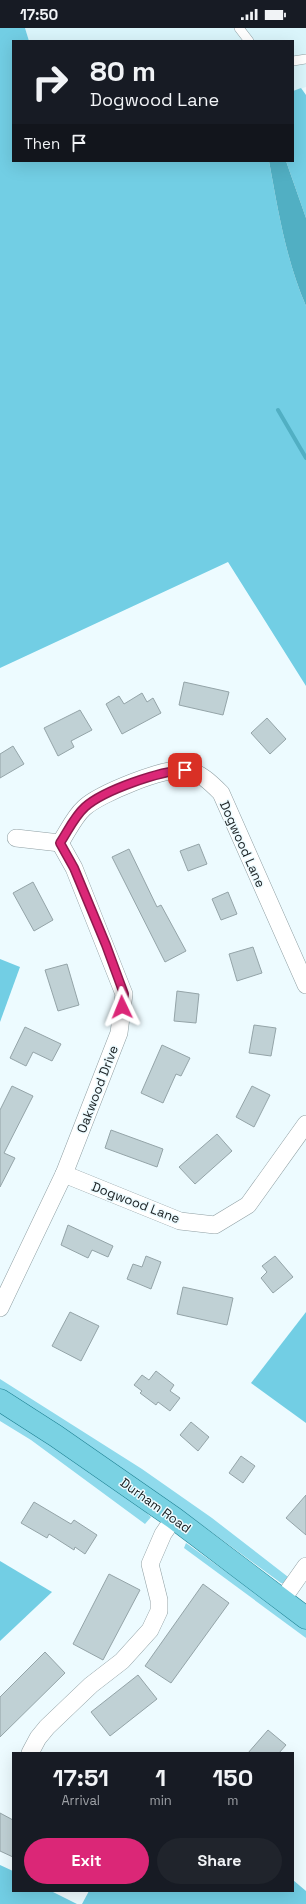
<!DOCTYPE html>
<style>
:root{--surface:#171b24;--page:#20242c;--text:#f1f3f6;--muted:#9ea1a6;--accent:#db2777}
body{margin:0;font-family:"Space Grotesk",sans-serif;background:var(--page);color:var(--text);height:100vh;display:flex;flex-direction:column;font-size:15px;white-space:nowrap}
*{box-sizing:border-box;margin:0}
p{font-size:13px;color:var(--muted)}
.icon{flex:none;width:22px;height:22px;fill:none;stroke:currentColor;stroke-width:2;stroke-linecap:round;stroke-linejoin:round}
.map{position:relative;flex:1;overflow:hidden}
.details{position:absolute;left:12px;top:1724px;width:282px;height:140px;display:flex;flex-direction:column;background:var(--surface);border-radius:0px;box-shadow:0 4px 16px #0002}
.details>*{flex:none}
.top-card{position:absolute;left:12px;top:12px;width:282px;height:122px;border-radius:0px;box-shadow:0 4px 16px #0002;background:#171b24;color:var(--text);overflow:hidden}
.pin{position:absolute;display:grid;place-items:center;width:34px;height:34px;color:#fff;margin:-17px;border-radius:8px;box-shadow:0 2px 6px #0006}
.me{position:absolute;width:44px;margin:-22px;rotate:358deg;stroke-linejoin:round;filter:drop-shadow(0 0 3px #0008)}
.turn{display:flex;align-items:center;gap:14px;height:84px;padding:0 12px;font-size:18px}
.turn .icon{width:52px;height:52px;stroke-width:2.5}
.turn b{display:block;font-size:28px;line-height:34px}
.then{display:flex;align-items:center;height:38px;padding:0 12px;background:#0003;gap:8px;font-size:15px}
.eta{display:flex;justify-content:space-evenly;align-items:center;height:68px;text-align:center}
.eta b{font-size:24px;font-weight:800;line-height:28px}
.action{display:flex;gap:8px;margin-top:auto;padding:8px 12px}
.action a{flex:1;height:46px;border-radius:24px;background:var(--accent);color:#fff;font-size:16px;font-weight:800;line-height:46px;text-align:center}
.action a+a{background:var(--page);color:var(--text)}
.status{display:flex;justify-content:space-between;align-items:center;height:28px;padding:0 20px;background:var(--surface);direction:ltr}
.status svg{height:11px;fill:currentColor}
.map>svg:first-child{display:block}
.built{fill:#daf5fb}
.green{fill:#8fdaec}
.forest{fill:#72cee4}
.water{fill:#51afc3}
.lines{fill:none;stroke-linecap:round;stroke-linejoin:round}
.stream{stroke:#51afc3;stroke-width:4}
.building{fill:#c0d1d5;stroke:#94a4a8}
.lane-casing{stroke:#8f9fa3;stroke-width:10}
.street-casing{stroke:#8f9fa3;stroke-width:18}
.primary-casing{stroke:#1e8092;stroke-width:23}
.lane{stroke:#fff;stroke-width:9}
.street{stroke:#fff;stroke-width:17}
.primary{stroke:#7ad2e3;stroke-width:22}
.route-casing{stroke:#8e194d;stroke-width:10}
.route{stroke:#db2777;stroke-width:7}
.labels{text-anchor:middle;stroke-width:3;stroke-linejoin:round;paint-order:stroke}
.street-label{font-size:13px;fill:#181e20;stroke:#edfbff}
</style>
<div class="status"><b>17:50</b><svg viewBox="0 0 49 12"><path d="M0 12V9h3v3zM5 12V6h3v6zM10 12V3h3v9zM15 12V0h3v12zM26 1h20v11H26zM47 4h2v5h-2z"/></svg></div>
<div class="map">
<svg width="306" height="1876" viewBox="0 0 306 1876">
<rect width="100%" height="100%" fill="#edfbff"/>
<!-- built -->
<polygon class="built" points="25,0 306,0 306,59 293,63 293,13 29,13"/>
<!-- green -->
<g class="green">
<polygon points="0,1351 142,1441 212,1490 292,1552 286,1556 281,1555 184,1484 0,1363"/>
<polygon points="0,1381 140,1478 151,1489 145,1496 31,1412 0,1393"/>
<polygon points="186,1515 306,1601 306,1610 184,1520"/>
</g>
<!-- forest -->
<g class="forest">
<path d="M0 0H25L29 13H13V133H269C278 182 286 232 306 278V658L228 534 0 640Z"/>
<polygon points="301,60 306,67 306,190 286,133 293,133 293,63"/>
<polygon points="0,931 20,939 0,994"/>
<polygon points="306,1284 306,1395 251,1355"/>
<polygon points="0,1533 52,1564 0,1613"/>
<polygon points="0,1837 13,1843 13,1863 51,1863 77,1876 0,1876"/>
<polygon points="293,1852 306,1863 306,1876 82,1876 89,1863 293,1863"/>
</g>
<!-- water -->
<path class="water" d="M269 133H286L306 190V278C286 232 278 182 269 133Z"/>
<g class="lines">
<!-- stream -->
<polyline class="stream" points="278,382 306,430"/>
</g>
<!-- building -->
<g class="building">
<polygon points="184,654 229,664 223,687 179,677"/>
<polygon points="142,665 147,674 153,670 161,685 122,706 106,676 119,668 124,676"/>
<polygon points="80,682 92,702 71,713 74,719 58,728 44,700"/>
<polygon points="267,690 286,711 270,726 251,705"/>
<polygon points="13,718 24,736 0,750 0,726"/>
<polygon points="199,816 207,836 188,843 180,823"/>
<polygon points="129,821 157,879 161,877 186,923 165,934 112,829"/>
<polygon points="33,854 53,892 34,903 13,865"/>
<polygon points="228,864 237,886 221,892 212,871"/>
<polygon points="253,919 262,945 237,953 229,926"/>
<polygon points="67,936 79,977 58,983 45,942"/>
<polygon points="177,963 199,966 196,995 174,993"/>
<polygon points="254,997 276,1000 271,1028 249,1025"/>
<polygon points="25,999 61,1016 52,1033 33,1024 26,1038 10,1030"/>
<polygon points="162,1017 190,1030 181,1048 176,1046 163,1075 141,1065"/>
<polygon points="12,1058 33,1068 4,1125 15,1130 0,1159 0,1082"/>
<polygon points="252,1058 270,1067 254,1099 236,1089"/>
<polygon points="111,1102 163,1121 157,1139 105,1120"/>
<polygon points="217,1106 232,1123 195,1156 179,1139"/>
<polygon points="68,1197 113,1218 108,1229 92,1222 88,1230 61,1217"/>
<polygon points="146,1228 161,1234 151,1261 127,1251 133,1236 142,1239"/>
<polygon points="275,1228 293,1249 273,1265 261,1250 267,1244 262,1238"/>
<polygon points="183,1259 233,1270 227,1297 177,1286"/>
<polygon points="70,1284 99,1298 81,1333 52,1318"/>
<polygon points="156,1343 174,1357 170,1363 180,1370 170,1383 158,1374 156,1377 140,1365 142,1363 134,1357 142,1347 149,1352"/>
<polygon points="191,1394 209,1409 198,1423 180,1407"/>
<polygon points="241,1428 255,1438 243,1455 229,1445"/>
<polygon points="306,1467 306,1507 286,1490"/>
<polygon points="34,1474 71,1496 74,1492 97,1507 85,1526 75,1519 74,1522 49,1506 47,1510 21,1495"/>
<polygon points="109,1546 140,1562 103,1632 73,1616"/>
<polygon points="203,1556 229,1575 171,1655 145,1638"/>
<polygon points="45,1624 65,1645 0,1709 0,1669"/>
<polygon points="138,1647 157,1671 110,1708 91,1684"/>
<polygon points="268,1702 286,1717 279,1725 248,1725"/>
<polygon points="0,1785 13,1792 13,1829 0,1823"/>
</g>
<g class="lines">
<defs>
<g id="lane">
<polyline points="239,0 249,13"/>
<polyline points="293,33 306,31"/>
</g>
<g id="street">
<polyline points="16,810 60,815"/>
<path d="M60 815C68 803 74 789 84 780 99 766 166 738 186 742 201 745 210 754 221 765L306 957"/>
<polyline points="64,1146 180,1193 215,1197 248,1177 306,1096"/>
<polyline points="0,1280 64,1146 119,1005 124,966 74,840 60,815"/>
<polyline points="282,1572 306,1538"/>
<polyline points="30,1725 38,1710 47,1699 91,1657 122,1633 150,1602 159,1583 159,1572 150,1536 163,1506 174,1490"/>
</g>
<polyline id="primary" points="0,1372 56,1408 174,1490 306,1590"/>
</defs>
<!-- lane casing -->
<use href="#lane" class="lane-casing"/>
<!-- street casing -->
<use href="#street" class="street-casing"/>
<!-- primary casing -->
<use href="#primary" class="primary-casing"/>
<!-- lane -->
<use href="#lane" class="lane"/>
<!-- street -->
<use href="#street" class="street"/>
<!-- primary -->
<use href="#primary" class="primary"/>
</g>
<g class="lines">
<defs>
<path id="route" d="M122 979 124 966 106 917 74 840 60 815C68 803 74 789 85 779 104 762 160 743 185 742"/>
</defs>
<!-- route casing -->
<use href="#route" class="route-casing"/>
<!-- route -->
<use href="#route" class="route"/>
</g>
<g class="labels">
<!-- street labels -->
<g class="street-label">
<text transform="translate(243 816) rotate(66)" y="5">Dogwood Lane</text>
<text transform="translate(97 1061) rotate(-69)" y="5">Oakwood Drive</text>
<text transform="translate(136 1174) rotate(21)" y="5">Dogwood Lane</text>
<text transform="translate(156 1477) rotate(36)" y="5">Durham Road</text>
</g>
</g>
</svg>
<div class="pin" style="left:185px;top:742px;background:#d93025"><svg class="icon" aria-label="arrive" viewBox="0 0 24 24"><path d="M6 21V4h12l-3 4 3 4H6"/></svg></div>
<svg class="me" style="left:122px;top:979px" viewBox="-20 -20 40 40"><path d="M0-17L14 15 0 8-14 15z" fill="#db2777" stroke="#fff" stroke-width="4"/></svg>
<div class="top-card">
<div class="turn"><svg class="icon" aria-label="right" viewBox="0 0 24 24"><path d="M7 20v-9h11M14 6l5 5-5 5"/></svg><div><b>80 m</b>Dogwood Lane</div></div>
<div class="then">Then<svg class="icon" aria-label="arrive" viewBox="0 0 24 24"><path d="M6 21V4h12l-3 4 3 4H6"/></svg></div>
</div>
<section class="details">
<div class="eta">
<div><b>17:51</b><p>Arrival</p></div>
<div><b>1</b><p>min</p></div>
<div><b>150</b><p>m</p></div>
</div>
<div class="action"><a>Exit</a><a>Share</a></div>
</section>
</div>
